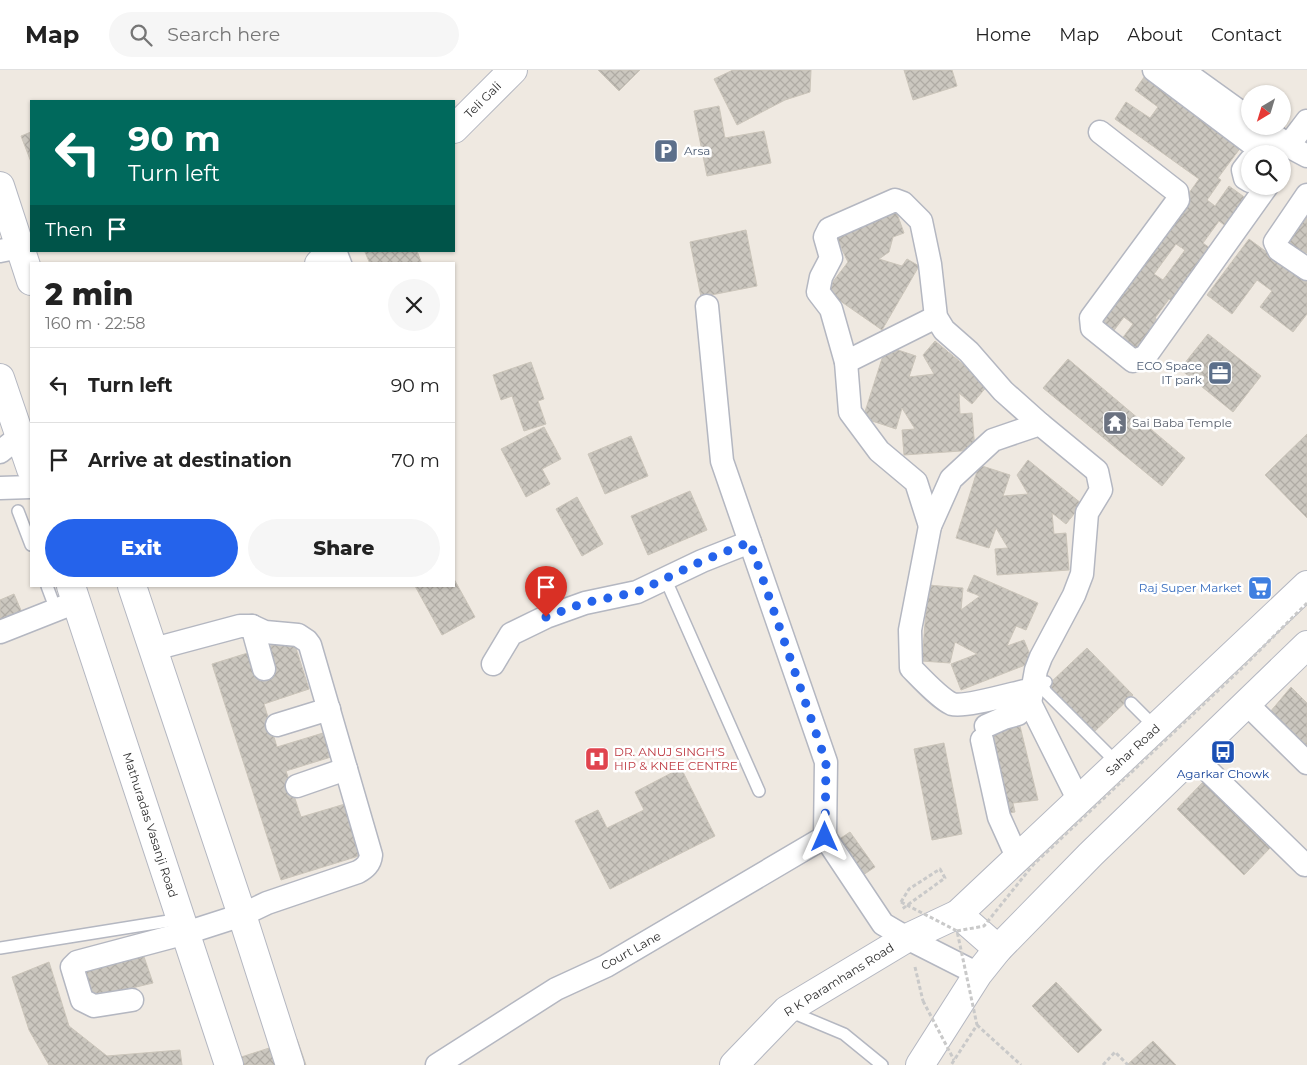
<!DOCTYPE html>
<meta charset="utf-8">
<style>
:root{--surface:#fff;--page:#f6f6f6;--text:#222;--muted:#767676;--line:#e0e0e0;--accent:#2563eb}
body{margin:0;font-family:Montserrat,sans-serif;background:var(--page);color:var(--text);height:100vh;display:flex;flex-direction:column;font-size:19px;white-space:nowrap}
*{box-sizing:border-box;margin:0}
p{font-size:16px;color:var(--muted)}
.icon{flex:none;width:28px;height:28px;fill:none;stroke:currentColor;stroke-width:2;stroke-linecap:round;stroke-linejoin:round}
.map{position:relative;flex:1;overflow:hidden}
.drawer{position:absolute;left:30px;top:192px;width:425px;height:325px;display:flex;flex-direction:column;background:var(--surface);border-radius:0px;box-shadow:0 1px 4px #0004}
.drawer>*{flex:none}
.hud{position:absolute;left:30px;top:30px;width:425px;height:152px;border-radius:0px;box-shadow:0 1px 4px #0004;background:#00695c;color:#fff;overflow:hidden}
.needle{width:32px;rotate:218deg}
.fabs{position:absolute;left:1241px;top:15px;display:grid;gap:10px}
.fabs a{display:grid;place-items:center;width:50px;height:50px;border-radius:50%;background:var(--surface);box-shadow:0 1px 4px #0004;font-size:25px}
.pin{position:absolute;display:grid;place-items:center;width:42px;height:42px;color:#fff;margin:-51px -21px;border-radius:50% 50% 50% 0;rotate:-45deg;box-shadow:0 0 5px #0007}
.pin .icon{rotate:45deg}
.me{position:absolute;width:55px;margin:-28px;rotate:0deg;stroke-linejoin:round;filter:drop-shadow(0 0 4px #0008)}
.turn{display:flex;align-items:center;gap:18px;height:105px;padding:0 15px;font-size:22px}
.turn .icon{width:65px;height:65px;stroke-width:2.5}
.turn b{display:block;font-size:35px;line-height:42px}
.then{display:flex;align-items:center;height:48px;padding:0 15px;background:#0003;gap:10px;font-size:19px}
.round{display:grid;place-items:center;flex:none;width:52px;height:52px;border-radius:26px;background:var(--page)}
.overview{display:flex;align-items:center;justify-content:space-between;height:85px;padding:0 15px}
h1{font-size:30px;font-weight:800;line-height:38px}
.button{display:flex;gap:10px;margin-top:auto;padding:10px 15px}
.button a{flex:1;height:58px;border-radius:30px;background:var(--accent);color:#fff;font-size:20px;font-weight:800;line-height:58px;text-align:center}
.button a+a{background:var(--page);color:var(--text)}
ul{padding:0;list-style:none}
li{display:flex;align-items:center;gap:15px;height:75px;padding:0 15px;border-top:1px solid var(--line)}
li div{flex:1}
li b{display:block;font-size:19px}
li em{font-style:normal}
header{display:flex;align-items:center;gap:30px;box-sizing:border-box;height:70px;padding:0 25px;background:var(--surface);border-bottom:1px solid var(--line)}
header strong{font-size:24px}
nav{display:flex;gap:28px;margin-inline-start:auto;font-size:18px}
.search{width:350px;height:45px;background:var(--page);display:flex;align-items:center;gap:12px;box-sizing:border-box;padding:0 18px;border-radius:28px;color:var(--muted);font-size:19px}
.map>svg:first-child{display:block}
.building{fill:url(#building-cross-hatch);stroke:#cbc5ba;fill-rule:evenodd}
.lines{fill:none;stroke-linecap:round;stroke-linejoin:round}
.service-casing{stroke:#b4b7c1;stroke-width:14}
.minor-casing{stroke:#b4b7c1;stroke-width:25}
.tertiary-casing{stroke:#b4b7c1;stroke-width:30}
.secondary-casing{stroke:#b4b7c1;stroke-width:30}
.path{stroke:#c9c9c9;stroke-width:3;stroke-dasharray:4 2.5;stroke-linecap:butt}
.service{stroke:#fff;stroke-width:11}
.minor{stroke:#fff;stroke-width:22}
.tertiary{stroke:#fff;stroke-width:28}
.secondary{stroke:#fff;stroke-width:28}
.path-bridge{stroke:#c9c9c9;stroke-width:3;stroke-dasharray:4 2.5;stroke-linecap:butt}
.route{stroke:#2563eb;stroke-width:9;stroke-dasharray:0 16.2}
.labels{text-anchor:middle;stroke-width:5;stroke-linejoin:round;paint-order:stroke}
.street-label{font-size:12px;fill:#2e2e2e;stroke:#fff}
.service-label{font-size:12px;fill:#4e5e75;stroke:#fff;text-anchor:start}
.worship-label{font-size:12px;fill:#5b616d;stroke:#fff;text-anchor:start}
.shop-label{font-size:12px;fill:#366cbe;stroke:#fff;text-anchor:end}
.health-label{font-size:12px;fill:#be3a42;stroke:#fff;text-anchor:start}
.transit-label{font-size:12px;fill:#164399;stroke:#fff}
</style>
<header>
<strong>Map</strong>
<div class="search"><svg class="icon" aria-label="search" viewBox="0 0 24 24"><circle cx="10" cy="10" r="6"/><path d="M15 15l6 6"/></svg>Search here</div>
<nav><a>Home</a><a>Map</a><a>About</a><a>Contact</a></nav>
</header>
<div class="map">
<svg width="1307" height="995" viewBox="0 0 1307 995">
<defs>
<pattern id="building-cross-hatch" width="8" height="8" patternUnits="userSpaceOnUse" patternTransform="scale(1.25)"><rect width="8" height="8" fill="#cbc7bf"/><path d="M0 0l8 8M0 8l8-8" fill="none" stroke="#afaba4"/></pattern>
</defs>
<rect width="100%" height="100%" fill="#efe9e1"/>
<!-- building -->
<g class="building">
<polygon points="598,0 640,0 619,21"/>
<polygon points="733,0 811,0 810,22 785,30 737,55 714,9"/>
<polygon points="904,0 952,0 957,16 913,30"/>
<path d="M1147 3 1244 73 1218 108 1221 110 1207 130 1215 136 1229 116 1247 129 1227 157 1219 151 1203 173 1211 179 1173 232 1169 229 1155 248 1159 251 1137 282 1121 270 1133 254 1124 247 1112 263 1097 252 1199 109 1115 49 1126 32 1150 48 1158 37 1135 20ZM1176 174 1185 180 1163 210 1154 204Z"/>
<polygon points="719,36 725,68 764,61 771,93 707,106 694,41"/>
<polygon points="31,62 31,92 21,66"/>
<polygon points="1307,133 1307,182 1305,185 1283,169"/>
<polygon points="895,138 904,163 893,167 889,182 879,189 902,196 907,189 919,196 882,260 826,221 848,192 834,163"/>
<polygon points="746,160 757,216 701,227 690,172"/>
<polygon points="1249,169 1307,212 1307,244 1293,262 1260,237 1272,221 1257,210 1232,244 1207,225"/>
<polygon points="368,181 417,181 422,194 370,194 365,182"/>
<polygon points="1208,264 1261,306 1233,342 1180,299"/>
<polygon points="935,271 988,315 972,334 959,323 960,344 972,343 975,380 904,385 902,360 915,359 902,338 896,359 863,348 886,276 916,286 909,307 934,304 923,285"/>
<polygon points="1068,289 1185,388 1162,416 1043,318"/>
<polygon points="531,292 544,329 538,331 546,354 524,361 512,326 501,330 493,305"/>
<polygon points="544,357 561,389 542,399 550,414 526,427 501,379"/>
<polygon points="1307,364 1307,448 1265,405"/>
<polygon points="631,366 648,406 605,424 588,384"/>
<polygon points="1028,390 1082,434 1066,454 1052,443 1054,464 1066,463 1069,500 997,505 995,479 1008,478 996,458 989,478 956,468 979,395 1010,405 1003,426 1028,424 1017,405"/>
<polygon points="690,421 707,460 648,485 631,446"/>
<polygon points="577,427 603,474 582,486 556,439"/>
<polygon points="974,505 1038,533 1026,560 1016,556 1007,576 1024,570 1033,592 961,620 951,594 977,584 955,572 950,593 922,591 928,515 963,518 961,540 980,526 967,521"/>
<polygon points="454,509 475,547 442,565 415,516 454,516"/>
<polygon points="14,524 23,545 0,555 0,530"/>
<polygon points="293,569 309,619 264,634 277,677 323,663 331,687 286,701 301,747 345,734 362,785 281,810 212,594"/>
<polygon points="1087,578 1133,625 1094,662 1048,615"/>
<polygon points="1291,617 1307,633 1307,688 1265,648"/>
<polygon points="1020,656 1038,730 1013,733 1015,742 1003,744 984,663"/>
<polygon points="944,673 962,764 932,770 914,679"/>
<polygon points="681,698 715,766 610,819 575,751 598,740 607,758 644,740 635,722"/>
<polygon points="1203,712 1270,778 1244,805 1177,739"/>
<polygon points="850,762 875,797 863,805 838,770"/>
<polygon points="141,878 153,913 90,928 80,896"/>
<polygon points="49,892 69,956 107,986 180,980 182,995 49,995 29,960 12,907"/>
<polygon points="1056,912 1102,960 1078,983 1032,936"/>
<polygon points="297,969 306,995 234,995 232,990"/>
<polygon points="1153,971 1176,995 1127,995"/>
</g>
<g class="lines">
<defs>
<g id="service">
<polyline points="341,181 346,194"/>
<polyline points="18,441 31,475"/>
<polyline points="665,508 759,721"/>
<polyline points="47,516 56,540"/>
<polyline points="1046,612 1043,616 1046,622 1118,694"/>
<polyline points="1131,633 1156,658"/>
<polyline points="0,878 181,849"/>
<polyline points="789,941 844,964 882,995"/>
</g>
<g id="minor">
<polyline points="1154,0 1259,79 1255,84"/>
<polyline points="1182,0 1250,49"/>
<polyline points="1261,56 1292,78 1307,86"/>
<polyline points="1100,62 1177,122 1178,130 1091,248 1092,258 1133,291 1145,287 1267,116"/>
<polyline points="1288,76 1307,51"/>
<polyline points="1250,91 1243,100 1245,108 1250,111"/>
<polyline points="1307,125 1275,172 1279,180 1307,199"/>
<polyline points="0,181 20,177"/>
<polyline points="707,236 722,391 826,692 825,767 883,854 907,868 978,904"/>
<polyline points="846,292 936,247"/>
<polyline points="0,382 20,366"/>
<polyline points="0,418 31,417"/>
<polyline points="930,456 916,412 879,381 850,342 846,292 831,239 818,222 821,207 831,188 825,167 829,159 895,130 903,133 921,151 930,194 936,247 944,260 969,282 1003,321 1040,354"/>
<polyline points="252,556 264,599"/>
<polyline points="0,562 76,532"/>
<polyline points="493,594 511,564 546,547 585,533 637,522 702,491 750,472"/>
<polyline points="1030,633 1079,731"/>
<polyline points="1247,634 1307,693"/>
<polyline points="277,655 329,639"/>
<path d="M986 656 1004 648 1018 644 1030 633 1036 600 1041 587 1074 525 1082 504 1087 443 1101 420 1097 401 1040 354 993 370 951 409 930 456 910 560 911 598C920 607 940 629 952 634 965 638 1017 622 1033 619"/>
<polyline points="982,670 999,747 1018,789"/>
<polyline points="1193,686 1305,795"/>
<polyline points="297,716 346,699"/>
<path d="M132 930 94 936 82 930 72 897 77 892 186 863 242 845 267 833 358 802C365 798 370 794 371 785L310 575 307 571 298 565 265 562 252 556H240L154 579"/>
<polyline points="437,995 556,919 606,896 825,767"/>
</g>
<g id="tertiary">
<polyline points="454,59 513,0"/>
<polyline points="319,194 331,181"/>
</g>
<g id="secondary">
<polyline points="0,116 31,211"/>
<polyline points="0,308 31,399"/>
<polyline points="71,516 229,995"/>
<polyline points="132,516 242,845 290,995"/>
<polyline points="958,844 998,879"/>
<polyline points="734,995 787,940 907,868 958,844 1307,515"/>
<polyline points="920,995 978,904 998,879 1091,784 1307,575"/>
</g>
</defs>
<!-- service casing -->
<use href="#service" class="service-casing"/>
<!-- minor casing -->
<use href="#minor" class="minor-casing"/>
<!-- tertiary casing -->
<use href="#tertiary" class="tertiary-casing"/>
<!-- secondary casing -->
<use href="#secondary" class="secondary-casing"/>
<!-- path -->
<g class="path">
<polyline points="901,832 909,819 940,799 945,808 902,839"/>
<polyline points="915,897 923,931"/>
<polyline points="977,955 1021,995"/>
<polyline points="1103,995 1115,982 1128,995"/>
</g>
<!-- service -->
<use href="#service" class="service"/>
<!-- minor -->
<use href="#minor" class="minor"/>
<!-- tertiary -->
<use href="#tertiary" class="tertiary"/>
<!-- secondary -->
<use href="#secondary" class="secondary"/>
<!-- path-bridge -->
<g class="path-bridge">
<polyline points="901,832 957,861 977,955 951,995"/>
<polyline points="957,861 984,856 1033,795 1241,599 1307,533"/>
<polyline points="923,931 954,990"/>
</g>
</g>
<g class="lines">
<!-- route -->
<polyline class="route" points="546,547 584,533 637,522 702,491 750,472 826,692 825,767"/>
</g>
<!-- icons -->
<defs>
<symbol id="parking-square" viewBox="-11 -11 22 22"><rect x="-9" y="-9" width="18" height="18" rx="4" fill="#5c6f8a" stroke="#fff"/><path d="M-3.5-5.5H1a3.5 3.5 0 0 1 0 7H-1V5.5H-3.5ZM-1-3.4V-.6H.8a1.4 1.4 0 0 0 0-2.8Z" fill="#fff"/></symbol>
<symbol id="office-square" viewBox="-11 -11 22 22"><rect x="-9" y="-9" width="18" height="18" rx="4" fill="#5c6f8a" stroke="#fff"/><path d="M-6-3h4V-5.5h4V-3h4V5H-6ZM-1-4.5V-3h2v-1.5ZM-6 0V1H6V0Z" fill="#fff"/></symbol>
<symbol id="temple-square" viewBox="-11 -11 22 22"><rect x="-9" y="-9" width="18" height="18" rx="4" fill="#6b7280" stroke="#fff"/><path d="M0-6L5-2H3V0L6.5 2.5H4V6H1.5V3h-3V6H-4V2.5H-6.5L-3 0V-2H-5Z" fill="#fff"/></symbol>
<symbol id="supermarket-square" viewBox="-11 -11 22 22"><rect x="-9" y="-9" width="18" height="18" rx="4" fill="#3f7fe0" stroke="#fff"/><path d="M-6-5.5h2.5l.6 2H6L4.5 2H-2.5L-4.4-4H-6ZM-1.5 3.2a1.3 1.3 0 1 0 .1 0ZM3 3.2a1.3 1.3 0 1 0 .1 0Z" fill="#fff"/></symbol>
<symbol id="bus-square" viewBox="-11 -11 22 22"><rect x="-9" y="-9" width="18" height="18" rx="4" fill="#1a4fb4" stroke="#fff"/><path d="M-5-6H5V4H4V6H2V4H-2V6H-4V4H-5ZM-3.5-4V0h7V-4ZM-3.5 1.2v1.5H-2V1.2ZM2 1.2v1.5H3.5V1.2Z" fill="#fff"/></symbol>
<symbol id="hospital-square" viewBox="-11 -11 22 22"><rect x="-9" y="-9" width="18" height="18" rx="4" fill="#e0444e" stroke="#fff"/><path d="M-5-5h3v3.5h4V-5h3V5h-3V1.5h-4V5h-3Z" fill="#fff"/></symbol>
</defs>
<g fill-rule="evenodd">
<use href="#parking-square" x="652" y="67" width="28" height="28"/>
<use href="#office-square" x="1206" y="289" width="28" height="28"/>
<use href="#temple-square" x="1101" y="339" width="28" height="28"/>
<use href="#supermarket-square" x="1246" y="504" width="28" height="28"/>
<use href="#bus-square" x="1209" y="668" width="28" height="28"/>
<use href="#hospital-square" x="583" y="675" width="28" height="28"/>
</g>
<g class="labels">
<!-- street labels -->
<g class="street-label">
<text transform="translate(483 30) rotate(-45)" y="4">Teli Gali</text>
<text transform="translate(1133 680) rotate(-43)" y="4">Sahar Road</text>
<text transform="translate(150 755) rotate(72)" y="4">Mathuradas Vasanji Road</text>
<text transform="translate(631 881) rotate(-29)" y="4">Court Lane</text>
<text transform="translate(839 910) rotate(-32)" y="4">R K Paramhans Road</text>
</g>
<!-- service labels -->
<g class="service-label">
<text x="684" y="85">Arsa</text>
<text x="1202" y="300" text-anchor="end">ECO Space<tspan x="1202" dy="14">IT park</tspan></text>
</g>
<!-- worship labels -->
<g class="worship-label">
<text x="1132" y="357">Sai Baba Temple</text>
</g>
<!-- shop labels -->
<g class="shop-label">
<text x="1242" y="522">Raj Super Market</text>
</g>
<!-- health labels -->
<g class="health-label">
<text x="614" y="686">DR. ANUJ SINGH'S<tspan x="614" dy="14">HIP &amp; KNEE CENTRE</tspan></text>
</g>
<!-- transit labels -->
<g class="transit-label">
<text x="1223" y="708">Agarkar Chowk</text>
</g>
</g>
</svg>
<div class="fabs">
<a><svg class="needle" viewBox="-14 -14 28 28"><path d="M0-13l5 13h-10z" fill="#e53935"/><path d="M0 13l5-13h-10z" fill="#767676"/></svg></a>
<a><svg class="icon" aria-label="search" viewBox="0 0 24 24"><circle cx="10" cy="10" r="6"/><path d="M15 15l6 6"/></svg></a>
</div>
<div class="pin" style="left:546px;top:547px;background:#d93025"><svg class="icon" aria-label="arrive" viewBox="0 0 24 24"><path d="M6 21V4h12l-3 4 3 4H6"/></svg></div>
<svg class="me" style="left:825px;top:767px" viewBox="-20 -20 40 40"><path d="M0-17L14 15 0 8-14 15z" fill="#2563eb" stroke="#fff" stroke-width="4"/></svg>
<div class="hud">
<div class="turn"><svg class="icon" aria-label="left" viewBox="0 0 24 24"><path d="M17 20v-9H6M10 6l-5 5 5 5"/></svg><div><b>90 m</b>Turn left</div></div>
<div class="then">Then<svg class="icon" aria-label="arrive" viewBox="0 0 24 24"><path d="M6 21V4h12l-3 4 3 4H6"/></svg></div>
</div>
<section class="drawer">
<div class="overview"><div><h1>2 min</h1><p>160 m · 22:58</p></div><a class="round"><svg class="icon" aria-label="close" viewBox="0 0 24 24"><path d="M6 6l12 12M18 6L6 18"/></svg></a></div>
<ul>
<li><svg class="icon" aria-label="left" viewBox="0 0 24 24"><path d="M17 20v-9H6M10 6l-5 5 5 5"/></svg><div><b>Turn left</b></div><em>90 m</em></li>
<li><svg class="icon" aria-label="arrive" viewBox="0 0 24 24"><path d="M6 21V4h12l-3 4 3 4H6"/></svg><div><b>Arrive at destination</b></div><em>70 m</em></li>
</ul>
<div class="button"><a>Exit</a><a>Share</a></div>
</section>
</div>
